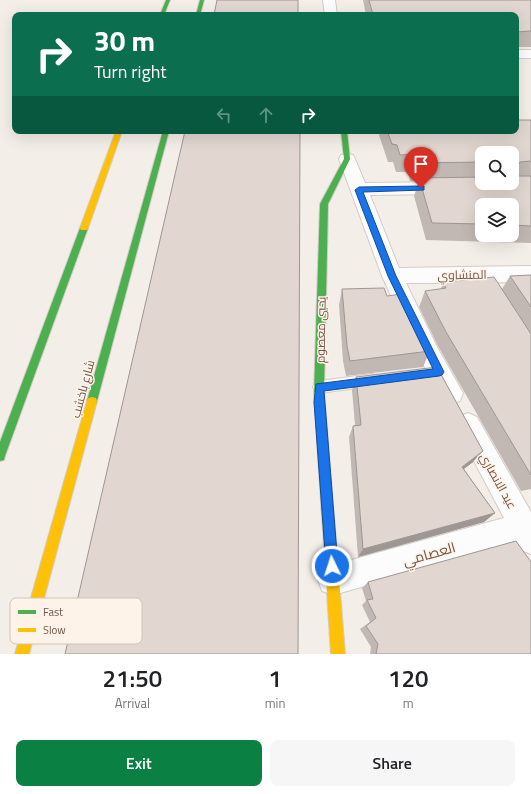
<!DOCTYPE html>
<meta charset="utf-8">
<style>
:root{--surface:#fff;--page:#f6f6f6;--text:#202124;--muted:#757577;--accent:#0b8043}
body{margin:0;font-family:"Titillium Web",Cairo,sans-serif;background:var(--page);color:var(--text);height:100vh;display:flex;flex-direction:column;font-size:15px;white-space:nowrap}
*{box-sizing:border-box;margin:0}
p{font-size:13px;color:var(--muted)}
.icon{flex:none;width:22px;height:22px;fill:none;stroke:currentColor;stroke-width:2;stroke-linecap:round;stroke-linejoin:round}
.map{position:relative;height:654px;overflow:hidden}
.side{display:flex;flex-direction:column;background:var(--surface);flex:1}
.side>*{flex:none}
.banner{position:absolute;left:12px;top:12px;width:507px;height:122px;border-radius:8px;box-shadow:0 4px 16px #0002;background:#0b6e4f;color:#fff;overflow:hidden}
.fabs{position:absolute;left:475px;top:146px;display:grid;gap:8px}
.fabs a{display:grid;place-items:center;width:44px;height:44px;border-radius:8px;background:var(--surface);box-shadow:0 4px 16px #0002;font-size:20px}
.pin{position:absolute;display:grid;place-items:center;width:34px;height:34px;color:#fff;margin:-41px -17px;border-radius:50% 50% 50% 0;rotate:-45deg;box-shadow:0 0 4px #0007}
.pin .icon{rotate:45deg}
.me{position:absolute;width:44px;margin:-22px;rotate:356deg;stroke-linejoin:round;filter:drop-shadow(0 0 3px #0008)}
.turn{display:flex;align-items:center;gap:14px;height:84px;padding:0 16px;font-size:18px}
.turn .icon{width:52px;height:52px;stroke-width:2.5}
.turn b{display:block;font-size:28px;line-height:34px}
.lanes{display:flex;align-items:center;height:38px;padding:0 16px;background:#0003;justify-content:center;gap:20px;direction:ltr}
.lanes .off{opacity:.35}
.eta{display:flex;justify-content:space-evenly;align-items:center;height:68px;text-align:center}
.eta b{font-size:24px;font-weight:600;line-height:28px}
.cta{display:flex;gap:8px;margin-top:auto;padding:8px 16px}
.cta a{flex:1;height:46px;border-radius:8px;background:var(--accent);color:#fff;font-size:16px;font-weight:600;line-height:46px;text-align:center}
.cta a+a{background:var(--page);color:var(--text)}
.map>svg:first-child{display:block}
.lines{fill:none;stroke-linecap:round;stroke-linejoin:round}
.lane-casing{stroke:#d3cbc6;stroke-width:2}
.street-casing{stroke:#d3cbc6;stroke-width:2}
.fast-casing{stroke:#d3cac4;stroke-width:2}
.slow-casing{stroke:#d3cac4;stroke-width:2}
.lane{fill:#fdfcfc;fill-rule:evenodd}
.street{fill:#fdfcfc;fill-rule:evenodd}
.fast{fill:#4caf50;fill-rule:evenodd}
.slow{fill:#ffc107;fill-rule:evenodd}
.wall{fill:#c2b8b3;fill-rule:evenodd}
.shaded-wall{fill:#9e9692}
.building{fill:#e1d6d0;stroke:#9e9692}
.route{fill:#1a73e8;stroke:#114b97}
.labels{text-anchor:middle;stroke-width:3;stroke-linejoin:round;paint-order:stroke}
.street-label{font-size:12px;fill:#70544a;stroke:#fef3e8}
.near-street-label{font-size:14px;fill:#70544a;stroke:#fef3e8}
.key{fill:#fef3e8;stroke:#d3c3b9;stroke-width:1}
.key-label{font-size:11px;fill:#70544a}
</style>
<div class="map">
<svg width="531" height="654" viewBox="0 0 531 654">
<rect width="100%" height="100%" fill="#f4eee8"/>
<g class="lines">
<defs>
<polygon id="lane" points="372,374 377,376 379,380 377,384 372,386 320,393 315,391 313,387 315,383 320,381"/>
<g id="street">
<polygon points="323,0 335,0 337,15 325,15"/>
<rect x="516" y="50" width="15" height="8"/>
<polygon points="347,154 353,155 355,159 365,183 445,182 451,184 454,188 451,192 445,194 370,195 399,268 531,266 531,282 406,283 437,347 463,393 460,401 451,404 442,401 418,354 382,276 339,159 341,155"/>
<polygon points="468,413 477,417 531,512 531,554 521,550 517,543 333,595 322,591 318,580 322,569 333,565 504,518 455,425 459,417"/>
</g>
<g id="fast">
<polygon points="166,0 170,0 164,15 160,15"/>
<polygon points="200,0 204,0 200,15 196,15"/>
<polygon points="163,131 169,131 97,401 96,404 92,405 88,404 87,401"/>
<polygon points="341,131 347,131 350,159 328,204 324,393 322,396 319,397 316,396 314,393 320,204 344,159"/>
<polygon points="84,225 88,228 5,456 4,460 0,461 0,442 80,228"/>
</g>
<g id="slow">
<polygon points="116,131 122,131 88,228 87,230 81,230 80,228"/>
<polygon points="319,389 322,390 324,393 345,654 331,654 314,393 316,390"/>
<polygon points="92,397 96,398 97,401 29,654 15,654 87,401 88,398"/>
</g>
</defs>
<!-- lane casing -->
<use href="#lane" class="lane-casing"/>
<!-- street casing -->
<use href="#street" class="street-casing"/>
<!-- fast casing -->
<use href="#fast" class="fast-casing"/>
<!-- slow casing -->
<use href="#slow" class="slow-casing"/>
<!-- lane -->
<use href="#lane" class="lane"/>
<!-- street -->
<use href="#street" class="street"/>
<!-- fast -->
<use href="#fast" class="fast"/>
<!-- slow -->
<use href="#slow" class="slow"/>
</g>
<!-- wall -->
<g class="wall">
<polygon points="363,0 531,0 531,47 516,47 516,15 366,15"/>
<path d="M531 120V243L426 240 414 196 419 181H410L408 172H396L393 162H388L379 135 380 131H516ZM482 153H512V183H482ZM482 205H512V235H482Z"/>
<polygon points="531,275 531,489 521,491 438,346 419,307 425,291 441,289 443,282 502,289 510,276"/>
<polygon points="342,289 387,296 430,351 423,367 346,376 343,361 339,305"/>
<polygon points="356,377 473,462 464,469 495,513 484,522 358,557 349,437 353,426 355,425 352,390"/>
<polygon points="368,582 531,654 370,654 371,647 360,629 370,622 362,605 366,601 362,588"/>
</g>
<!-- shaded-wall -->
<g class="shaded-wall">
<polygon points="483,451 473,462 453,477 462,467"/>
<polygon points="495,513 484,522 358,557 363,549"/>
</g>
<!-- building -->
<g class="building">
<polygon points="217,0 298,0 298,15 214,15"/>
<polygon points="369,0 531,0 531,31 516,32 516,15 373,15"/>
<polygon points="516,120 531,120 531,161 520,162 519,164 512,164 512,153 482,153 482,162 415,163 413,154 400,155 397,145 392,144 387,131 516,131"/>
<polygon points="185,131 300,131 298,654 65,654"/>
<polygon points="512,176 531,176 531,226 512,225 512,205 482,205 482,224 432,223 419,178 482,177 482,183 512,183"/>
<polygon points="531,275 531,307 510,276"/>
<polygon points="494,277 531,334 531,475 446,332 425,291 446,288 443,282"/>
<polygon points="384,288 387,296 402,294 430,351 350,361 347,346 342,289"/>
<polygon points="437,367 483,451 462,467 495,513 363,549 353,426 361,425 356,377"/>
<polygon points="516,541 531,562 531,654 376,654 378,644 366,626 376,618 367,600 373,599 368,582"/>
</g>
<!-- route -->
<polygon class="route" points="421,186 424,186 424,190 363,192 396,276 444,372 442,375 439,376 324,391 338,566 336,570 332,572 327,570 326,566 314,402 316,384 433,369 388,276 355,190 359,187"/>
<g class="labels">
<!-- street labels -->
<g class="street-label">
<text transform="translate(462 275) rotate(-1)" y="4">المنشاوي</text>
<text transform="translate(321 330) rotate(-89)" y="4">يحيي معصوم</text>
<text transform="translate(83 389) rotate(-75)" y="4">شارع باخشب</text>
<text transform="translate(498 481) rotate(61)" y="4">عيد الانصاري</text>
</g>
<!-- near-street labels -->
<g class="near-street-label">
<text transform="translate(429 554) rotate(-16)" y="5">العصامي</text>
</g>
</g>
<!-- legend -->
<rect x="10" y="598" width="132" height="46" rx="6" class="key"/>
<rect x="18" y="610" width="18" height="4" fill="#4caf50"/>
<rect x="18" y="628" width="18" height="4" fill="#ffc107"/>
<g class="key-label">
<text x="43" y="616">Fast</text>
<text x="43" y="634">Slow</text>
</g>
</svg>
<div class="fabs">
<a><svg class="icon" aria-label="search" viewBox="0 0 24 24"><circle cx="10" cy="10" r="6"/><path d="M15 15l6 6"/></svg></a>
<a><svg class="icon" aria-label="layers" viewBox="0 0 24 24"><path d="M12 4l9 5-9 5-9-5zM3 14l9 5 9-5"/></svg></a>
</div>
<div class="pin" style="left:421px;top:188px;background:#d93025"><svg class="icon" aria-label="arrive" viewBox="0 0 24 24"><path d="M6 21V4h12l-3 4 3 4H6"/></svg></div>
<svg class="me" style="left:332px;top:566px" viewBox="-20 -20 40 40"><circle r="17" fill="#1a73e8" stroke="#fff" stroke-width="3"/><path d="M0-11L8 9 0 5-8 9z" fill="#fff"/></svg>
<div class="banner">
<div class="turn"><svg class="icon" aria-label="right" viewBox="0 0 24 24"><path d="M7 20v-9h11M14 6l5 5-5 5"/></svg><div><b>30 m</b>Turn right</div></div>
<div class="lanes"><svg class="icon off" aria-label="left" viewBox="0 0 24 24"><path d="M17 20v-9H6M10 6l-5 5 5 5"/></svg><svg class="icon off" aria-label="ahead" viewBox="0 0 24 24"><path d="M12 20V5M6 11l6-6 6 6"/></svg><svg class="icon" aria-label="right" viewBox="0 0 24 24"><path d="M7 20v-9h11M14 6l5 5-5 5"/></svg></div>
</div>
</div>
<section class="side">
<div class="eta">
<div><b>21:50</b><p>Arrival</p></div>
<div><b>1</b><p>min</p></div>
<div><b>120</b><p>m</p></div>
</div>
<div class="cta"><a>Exit</a><a>Share</a></div>
</section>
